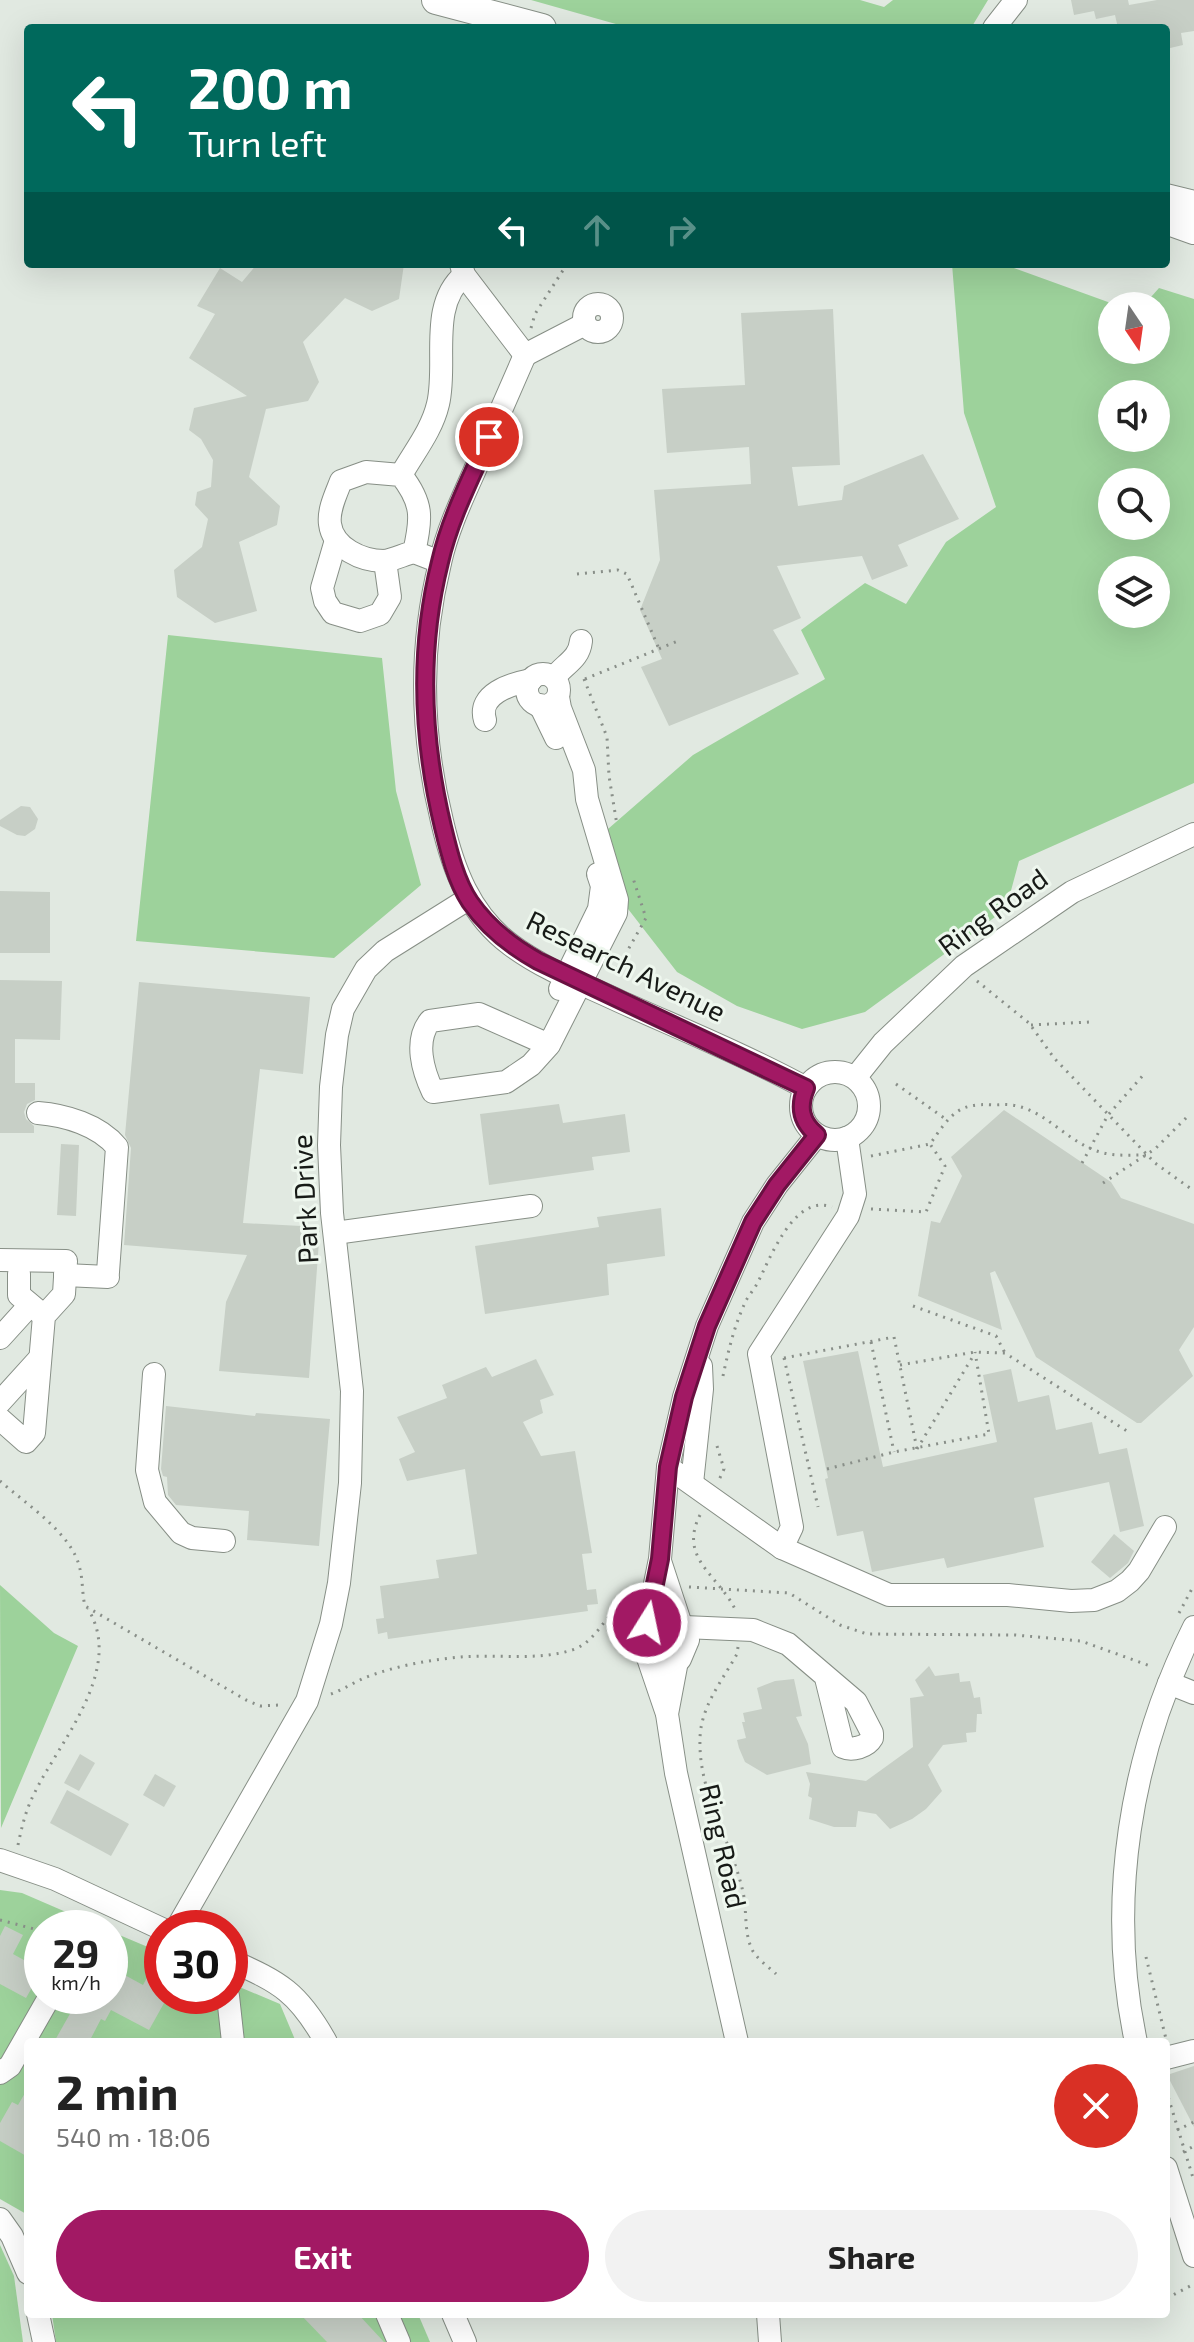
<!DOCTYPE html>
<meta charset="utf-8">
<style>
:root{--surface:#fff;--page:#f2f2f2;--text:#222;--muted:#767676;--accent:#a21964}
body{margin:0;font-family:"Exo 2",sans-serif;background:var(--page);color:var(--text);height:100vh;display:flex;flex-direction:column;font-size:30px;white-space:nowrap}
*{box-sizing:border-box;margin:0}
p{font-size:26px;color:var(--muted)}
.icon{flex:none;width:44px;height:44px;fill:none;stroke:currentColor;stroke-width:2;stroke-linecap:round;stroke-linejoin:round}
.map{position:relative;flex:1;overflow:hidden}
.panel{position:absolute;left:24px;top:2038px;width:1146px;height:280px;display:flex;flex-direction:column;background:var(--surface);border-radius:8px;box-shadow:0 8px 32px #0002}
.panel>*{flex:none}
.top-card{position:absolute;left:24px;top:24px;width:1146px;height:244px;border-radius:8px;box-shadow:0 8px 32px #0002;background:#00695c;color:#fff;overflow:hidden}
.needle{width:52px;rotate:167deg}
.controls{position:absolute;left:1098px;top:292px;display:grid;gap:16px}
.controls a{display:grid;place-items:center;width:72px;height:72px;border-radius:50%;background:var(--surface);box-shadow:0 8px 32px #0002;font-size:40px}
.speed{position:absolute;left:24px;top:1910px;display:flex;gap:16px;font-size:40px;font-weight:700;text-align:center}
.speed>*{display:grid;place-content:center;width:104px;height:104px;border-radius:50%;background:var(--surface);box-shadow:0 8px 32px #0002;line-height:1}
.speed small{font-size:20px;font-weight:400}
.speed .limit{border:12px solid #d22;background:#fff;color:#111}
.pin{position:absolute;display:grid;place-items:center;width:68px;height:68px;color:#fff;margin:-34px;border:4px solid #fff;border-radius:50%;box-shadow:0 2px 8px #0007}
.me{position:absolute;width:88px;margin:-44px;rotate:10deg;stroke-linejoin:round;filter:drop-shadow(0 0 6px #0008)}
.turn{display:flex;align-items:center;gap:28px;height:168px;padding:0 32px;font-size:36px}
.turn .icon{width:104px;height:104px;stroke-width:2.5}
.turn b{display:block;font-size:56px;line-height:68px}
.lanes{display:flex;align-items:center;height:76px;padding:0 32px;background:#0003;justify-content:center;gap:40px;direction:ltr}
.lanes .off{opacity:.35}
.round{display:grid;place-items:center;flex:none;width:84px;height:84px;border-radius:42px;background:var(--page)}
.headline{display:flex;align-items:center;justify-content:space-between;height:136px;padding:0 32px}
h1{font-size:48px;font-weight:700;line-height:60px}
.action{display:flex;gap:16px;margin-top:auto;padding:16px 32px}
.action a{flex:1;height:92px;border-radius:48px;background:var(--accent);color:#fff;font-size:32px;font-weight:700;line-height:92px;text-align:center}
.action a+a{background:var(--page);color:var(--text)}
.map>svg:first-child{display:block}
.green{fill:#9dd29b;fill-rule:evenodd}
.building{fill:#c7cfc6}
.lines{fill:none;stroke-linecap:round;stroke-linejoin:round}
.minor-casing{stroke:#878f86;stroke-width:24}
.major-casing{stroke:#878f86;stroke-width:30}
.path{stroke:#898f89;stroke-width:3;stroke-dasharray:2 6;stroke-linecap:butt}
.minor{stroke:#fff;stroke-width:22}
.major{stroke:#fff;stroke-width:28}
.route-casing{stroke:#691041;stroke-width:20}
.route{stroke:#a21964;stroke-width:14}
.labels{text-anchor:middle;stroke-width:6;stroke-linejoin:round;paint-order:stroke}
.street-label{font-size:28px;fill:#171a17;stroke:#eef7ee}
</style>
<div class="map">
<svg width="1194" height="2342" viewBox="0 0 1194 2342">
<rect width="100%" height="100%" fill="#e1e9e1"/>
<!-- green -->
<g class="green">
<polygon points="531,0 860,0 884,7 893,0 988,0 971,28 630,28"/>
<path d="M952 264H1003L1119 306H1112V350H1156V306H1143L1159 288 1194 299V783L1019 861 1006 909 865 1012 802 1029 737 1006 677 972 604 878 608 829 693 755 825 679 801 630 865 583 906 604 946 542 996 507 964 413ZM1112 394H1156V438H1112ZM1112 482H1156V526H1112ZM1112 570H1156V614H1112Z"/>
<polygon points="168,635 382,658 396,791 421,885 334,958 136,941"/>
<polygon points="0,1585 54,1633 78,1646 1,1828"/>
<polygon points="0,1890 22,1893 103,1928 42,1928 42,1996 110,1996 110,1931 162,1953 162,1996 230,1996 230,1983 280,2004 296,2042 28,2042 28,2215 0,2199"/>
<polygon points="0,2245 14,2276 23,2342 0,2342"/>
<polygon points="52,2314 418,2314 430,2342 56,2342"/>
</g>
<!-- building -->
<g class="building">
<polygon points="1071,0 1128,0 1129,5 1157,0 1194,0 1194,31 1181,33 1183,45 1166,49 1166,28 1141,28 1140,24 1118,28 1115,15 1096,19 1094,11 1074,15"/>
<polygon points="257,264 404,264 399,299 372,311 345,298 303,342 319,382 308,401 266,409 249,477 280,506 277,525 239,542 257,611 215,623 177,597 174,570 202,547 208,519 195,505 197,492 211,487 213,460 201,439 189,430 194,408 247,396 189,358 215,314 197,306 220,268 242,282"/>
<polygon points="833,309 840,465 792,467 798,506 842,500 844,486 923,454 959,519 898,545 908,566 872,580 862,556 777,566 801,618 773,630 799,674 669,726 641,667 662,659 640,610 660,560 654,490 751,484 749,447 667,453 662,389 745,385 741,313"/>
<polygon points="21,806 30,807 38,819 35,829 25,836 17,835 0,826 0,820"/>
<polygon points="0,891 50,892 50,953 0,953"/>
<polygon points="0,980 62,981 60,1040 15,1039 15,1083 35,1083 35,1100 27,1104 24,1112 26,1119 34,1126 34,1133 0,1133"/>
<polygon points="139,982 310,997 303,1074 260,1069 243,1223 320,1227 309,1378 219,1371 226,1302 247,1255 124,1245 131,1148 125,1135"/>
<polygon points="559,1104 563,1123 625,1114 630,1152 592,1157 594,1170 489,1185 480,1114"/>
<polygon points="1004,1110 1111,1182 1121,1198 1194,1224 1194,1327 1179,1350 1193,1376 1141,1423 1137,1423 1036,1357 995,1271 990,1273 1002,1330 918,1296 931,1221 940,1223 962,1176 951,1157"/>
<polygon points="61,1144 79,1145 76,1216 57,1215"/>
<polygon points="661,1208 665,1256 607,1264 609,1295 485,1314 475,1246 599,1227 597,1217"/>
<polygon points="858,1351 883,1467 997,1442 983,1375 1011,1369 1018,1402 1049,1395 1056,1430 1092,1422 1099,1454 1127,1448 1144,1526 1120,1532 1109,1482 1034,1498 1044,1547 947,1568 944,1558 872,1572 863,1531 837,1536 825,1479 828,1478 803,1361"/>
<polygon points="536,1359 554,1395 540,1400 543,1413 523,1422 541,1456 575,1451 592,1553 582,1554 587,1590 596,1589 598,1604 587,1605 588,1611 388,1639 387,1632 378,1634 376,1619 384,1618 380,1586 439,1578 436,1560 477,1554 465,1469 407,1481 399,1459 415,1452 397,1417 447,1398 442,1385 486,1367 492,1377"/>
<polygon points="166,1406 255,1416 256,1413 330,1419 319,1546 247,1540 249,1511 176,1505 168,1495 167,1477 163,1476 161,1469"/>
<polygon points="1114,1534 1134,1551 1128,1563 1110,1578 1091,1562"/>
<polygon points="929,1666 935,1676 959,1673 960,1682 970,1681 974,1698 980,1697 982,1714 977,1714 976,1732 966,1733 967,1742 943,1745 928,1765 942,1791 926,1809 912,1819 890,1829 876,1814 858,1811 856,1827 834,1827 809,1819 812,1798 808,1796 810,1784 806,1772 866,1781 913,1747 910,1698 924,1696 915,1680"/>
<polygon points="794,1679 802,1716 796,1717 808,1744 811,1764 767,1775 745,1762 739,1748 737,1740 746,1738 742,1722 745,1722 743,1713 762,1709 757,1688 775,1681"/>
<polygon points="80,1754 95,1763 79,1791 64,1783"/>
<polygon points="155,1774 176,1786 164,1807 143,1795"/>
<polygon points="67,1790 129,1824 111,1856 50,1823"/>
<polygon points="5,1926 23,1935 13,1954 42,1970 26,1998 0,1984 0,1936"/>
<polygon points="162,1950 162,1996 168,1996 149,2030 111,2010 105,2021 101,2019 89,2042 54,2042 80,1996 110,1996 110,1967 143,1985"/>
<polygon points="1194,2066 1194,2127 1167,2075"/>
<polygon points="28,2088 28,2157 0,2141 0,2123 12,2102 18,2105"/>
<polygon points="300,2314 358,2314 384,2342 327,2342"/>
</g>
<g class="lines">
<defs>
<g id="minor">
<polyline points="994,28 1016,0"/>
<polyline points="461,264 464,275 525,355"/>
<circle cx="598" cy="318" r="14"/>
<path d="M525 355C508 394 491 433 474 472 461 501 447 531 440 563 419 648 421 736 442 821 453 869 470 915 511 945 543 969 583 984 619 1001 681 1029 745 1055 806 1088"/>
<polyline points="525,355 585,324"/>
<path d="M401 475C414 452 432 430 438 404 448 363 428 306 464 275"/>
<polyline points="336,540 322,588 325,601 333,613 360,621 380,614 390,597 385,561"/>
<path d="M414 552C422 518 423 503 401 475L366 472 341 481C336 494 328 510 330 524 333 548 362 561 384 561 393 560 405 554 414 552L440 562"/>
<circle cx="543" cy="690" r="16"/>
<path d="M554 678C564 664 579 660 581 641"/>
<polyline points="540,705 556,738"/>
<path d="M485 720C477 694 511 684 531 680"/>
<polyline points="560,989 599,909 602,886 598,874"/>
<path d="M549 1045 479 1014 430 1021C414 1041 423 1071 433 1092L506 1082 531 1065 549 1045 616 913 617 900 587 799 584 770 560 708 558 697"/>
<circle cx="835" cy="1106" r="34"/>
<polyline points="855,1078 883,1043 964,966 1072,892 1194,834"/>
<path d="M38 1113C65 1115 99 1125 117 1147L108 1272"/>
<polyline points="335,1233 531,1206"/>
<polyline points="0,1260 66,1261 64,1294 44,1316 34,1433 26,1442 0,1419"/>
<polyline points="19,1274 19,1295 44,1316"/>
<polyline points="65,1275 108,1277"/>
<polyline points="0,1338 30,1305"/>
<polyline points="154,1374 147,1470 155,1502 181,1533 192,1538 224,1541"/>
<polyline points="0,1402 40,1358"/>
<polyline points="668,1467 782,1548 889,1595 1008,1595 1071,1601 1094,1600 1117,1591 1130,1581 1139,1571 1165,1527"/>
<polyline points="692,1483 702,1389 701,1366"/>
<polyline points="782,1548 792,1527 759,1354 848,1216 855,1194 847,1138"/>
<polyline points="660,1561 680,1622"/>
<polyline points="647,1623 660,1559 668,1467 684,1397 707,1326 753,1222 777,1185 817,1135"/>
<path d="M684 1627 753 1630 788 1644 856 1702 872 1733V1738C867 1747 852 1751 843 1747L826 1678"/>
<path d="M648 1658 662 1664 680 1659 688 1640 680 1622C654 1606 630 1634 648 1658L666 1711"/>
<polyline points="677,1661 667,1714 676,1773 737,2042"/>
<polyline points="1169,1683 1194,1693"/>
<polyline points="0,1860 55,1879 162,1929"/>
<polyline points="177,1928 307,1701 331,1624 339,1583 350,1483 352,1391 332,1213 329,1145 331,1087 337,1035 343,1009 366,969 385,951 468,899"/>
<path d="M230 1960C281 1983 298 1992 326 2042"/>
<polyline points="228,1996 233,2042"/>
<path d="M1136 2042C1106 1902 1130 1755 1194 1627"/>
<polyline points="1166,2058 1194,2051"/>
<polyline points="0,2073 10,2066 50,1996"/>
<polyline points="1166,2168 1194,2256"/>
<polyline points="0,2219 12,2236 28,2273"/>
<polyline points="38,2314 44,2342"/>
<polyline points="387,2314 399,2342"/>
<polyline points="453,2314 465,2342"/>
<polyline points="768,2314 770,2342"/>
</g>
<g id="major">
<polyline points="436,0 542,28"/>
<polyline points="1166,198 1194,205"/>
<polyline points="1166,220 1194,230"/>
</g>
</defs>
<!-- minor casing -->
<use href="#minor" class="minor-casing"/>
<!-- major casing -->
<use href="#major" class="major-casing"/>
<!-- path -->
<g class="path">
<polyline points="531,328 535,314 567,264"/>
<polyline points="577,574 618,570 627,574 659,649"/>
<polyline points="584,679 607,737 609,776 617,825"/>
<polyline points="585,679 678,641"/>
<polyline points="617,969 646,918 632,875"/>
<polyline points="977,981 1029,1023 1054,1058 1155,1163 1194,1191"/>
<polyline points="1031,1025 1090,1022"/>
<polyline points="896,1084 947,1120"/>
<path d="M871 1156 930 1144C950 1116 957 1102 993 1105 999 1105 1005 1104 1011 1105 1042 1108 1064 1138 1092 1149 1109 1157 1128 1155 1146 1155"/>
<polyline points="1082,1163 1108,1115 1145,1073"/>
<polyline points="1103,1183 1155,1149 1190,1114"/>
<polyline points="871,1209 926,1212 945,1166 930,1144"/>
<polyline points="913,1306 996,1336 1005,1353"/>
<polyline points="871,1342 894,1452"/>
<polyline points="784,1358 894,1337 917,1449"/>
<polyline points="784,1358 818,1507"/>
<polyline points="900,1365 975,1352 1005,1353 1130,1433"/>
<path d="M723 1376C728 1352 734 1327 744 1305 747 1297 753 1291 757 1284 770 1259 794 1193 832 1207"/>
<polyline points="717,1446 724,1469 719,1480"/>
<polyline points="917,1449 975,1353"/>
<polyline points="827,1469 894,1452 989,1434 975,1352"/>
<path d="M0 1481C26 1504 73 1534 80 1569 83 1581 82 1594 85 1606L246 1700 260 1706 280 1705"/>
<path d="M700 1515C678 1558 718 1575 735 1609"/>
<polyline points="689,1587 789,1593 840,1625 867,1634 1015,1635 1081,1641 1153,1667"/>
<polyline points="1179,1613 1194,1585"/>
<path d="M738 1647 737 1654C722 1681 701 1706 700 1738 698 1794 731 1839 743 1892 747 1909 744 1931 751 1947 754 1957 769 1967 776 1974"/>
<path d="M331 1694C342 1690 353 1683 364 1678 395 1666 428 1660 461 1657 497 1654 537 1661 572 1650 598 1642 606 1610 630 1598"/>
<path d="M18 1845C22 1826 26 1809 35 1792 60 1741 125 1669 88 1609"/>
<polyline points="0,1920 42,1931"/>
<polyline points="1146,1957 1166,2039"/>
<polyline points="1166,2090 1194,2181"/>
<polyline points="1177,2130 1194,2122"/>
<polyline points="1183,2152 1194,2146"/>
<polyline points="1166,2295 1173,2295 1194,2284"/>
</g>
<!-- minor -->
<use href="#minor" class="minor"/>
<!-- major -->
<use href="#major" class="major"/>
</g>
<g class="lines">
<defs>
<path id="route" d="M489 437C471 478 450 518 440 562 418 650 422 740 443 827 449 852 456 881 470 902 488 928 511 946 538 961L806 1088C798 1107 801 1122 817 1135L777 1185 753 1222 707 1326 684 1397 668 1467 660 1559 647 1623"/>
</defs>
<!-- route casing -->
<use href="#route" class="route-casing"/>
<!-- route -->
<use href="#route" class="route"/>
</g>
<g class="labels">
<!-- street labels -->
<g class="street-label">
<text transform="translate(993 912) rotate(-36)" y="10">Ring Road</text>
<text transform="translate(626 966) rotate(26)" y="10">Research Avenue</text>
<text transform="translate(305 1199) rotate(-93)" y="10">Park Drive</text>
<text transform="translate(723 1846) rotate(77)" y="10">Ring Road</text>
</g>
</g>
</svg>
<div class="controls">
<a><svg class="needle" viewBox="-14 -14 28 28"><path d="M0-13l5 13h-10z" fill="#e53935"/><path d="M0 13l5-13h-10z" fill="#767676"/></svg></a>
<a><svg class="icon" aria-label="sound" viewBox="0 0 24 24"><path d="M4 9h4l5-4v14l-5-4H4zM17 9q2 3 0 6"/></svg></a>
<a><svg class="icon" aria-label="search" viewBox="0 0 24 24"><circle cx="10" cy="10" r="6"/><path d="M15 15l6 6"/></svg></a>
<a><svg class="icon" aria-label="layers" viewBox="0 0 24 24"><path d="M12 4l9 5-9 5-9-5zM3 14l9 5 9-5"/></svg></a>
</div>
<div class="speed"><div>29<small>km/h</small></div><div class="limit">30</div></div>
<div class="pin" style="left:489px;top:437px;background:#d93025"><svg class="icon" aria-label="arrive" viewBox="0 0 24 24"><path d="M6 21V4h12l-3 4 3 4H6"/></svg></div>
<svg class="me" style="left:647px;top:1623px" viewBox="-20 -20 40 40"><circle r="17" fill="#a21964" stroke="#fff" stroke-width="3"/><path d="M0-11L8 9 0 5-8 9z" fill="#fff"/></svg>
<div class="top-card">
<div class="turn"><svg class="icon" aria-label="left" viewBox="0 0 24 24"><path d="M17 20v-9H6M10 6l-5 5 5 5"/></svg><div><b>200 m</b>Turn left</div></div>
<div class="lanes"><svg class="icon" aria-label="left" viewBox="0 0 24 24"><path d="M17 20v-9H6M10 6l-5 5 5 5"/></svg><svg class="icon off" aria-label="ahead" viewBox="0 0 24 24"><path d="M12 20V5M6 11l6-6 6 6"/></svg><svg class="icon off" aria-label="right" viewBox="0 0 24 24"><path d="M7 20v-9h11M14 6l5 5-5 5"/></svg></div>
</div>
<section class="panel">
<div class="headline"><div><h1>2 min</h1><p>540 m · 18:06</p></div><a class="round" style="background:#d93025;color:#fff"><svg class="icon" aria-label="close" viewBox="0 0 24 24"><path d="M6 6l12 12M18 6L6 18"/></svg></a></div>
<div class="action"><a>Exit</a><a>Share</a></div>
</section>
</div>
